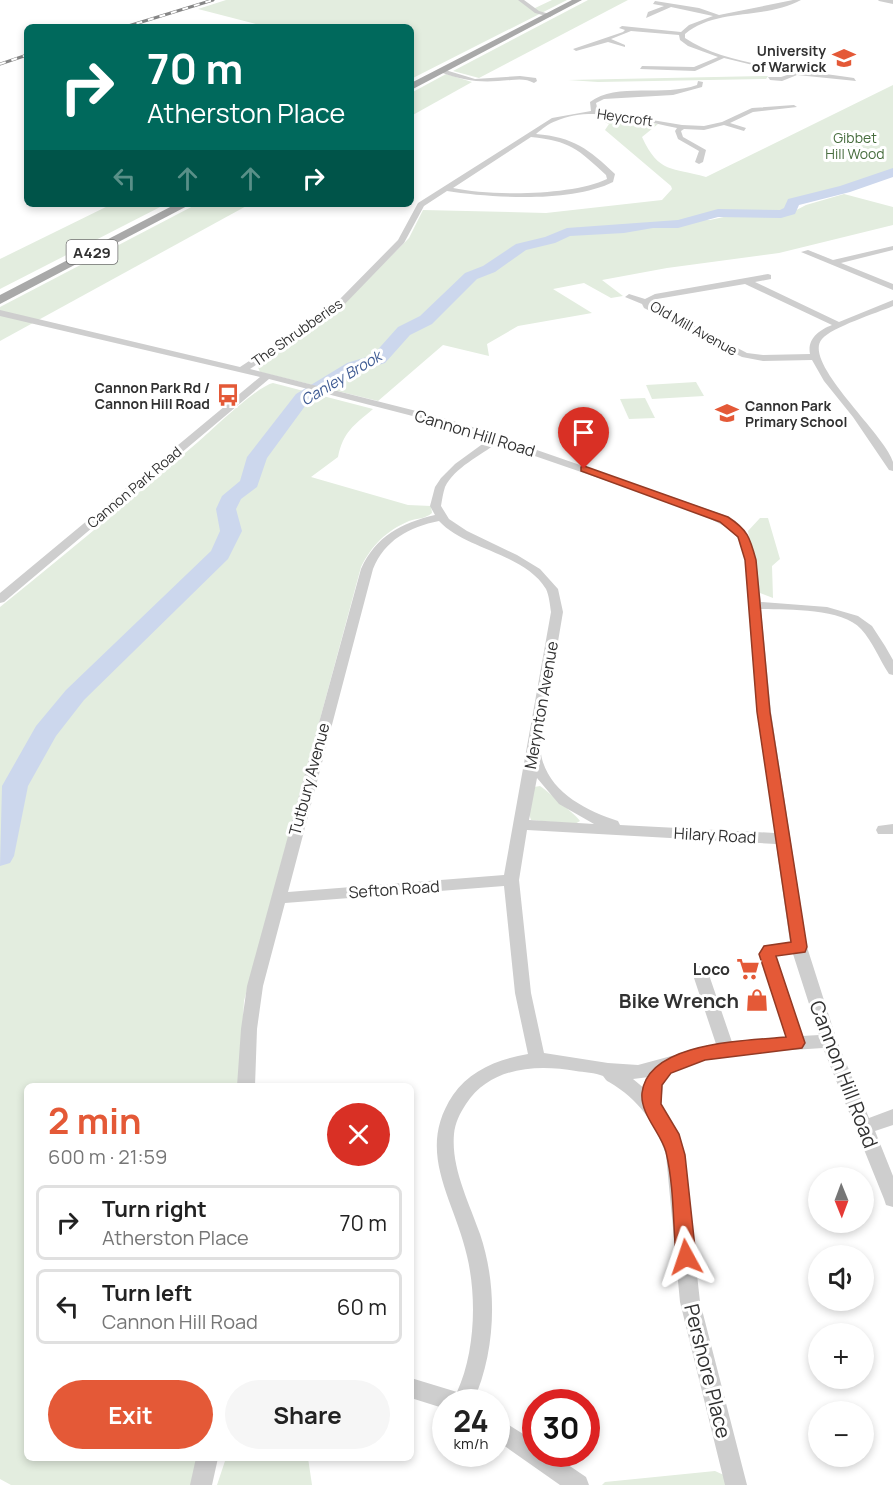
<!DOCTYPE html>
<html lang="en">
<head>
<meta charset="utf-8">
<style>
  :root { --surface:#fff; --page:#f6f6f6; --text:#222; --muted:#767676; --line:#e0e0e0; --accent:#e45937 }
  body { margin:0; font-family:Manrope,sans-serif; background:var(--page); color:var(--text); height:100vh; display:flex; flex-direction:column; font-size:22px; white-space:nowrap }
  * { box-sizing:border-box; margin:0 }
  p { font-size:20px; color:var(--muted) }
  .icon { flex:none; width:33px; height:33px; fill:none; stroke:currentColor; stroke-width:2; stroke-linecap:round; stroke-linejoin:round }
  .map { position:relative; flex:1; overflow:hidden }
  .drawer { position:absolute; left:24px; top:1083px; width:390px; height:378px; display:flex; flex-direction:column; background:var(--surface); border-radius:9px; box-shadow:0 3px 9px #0003 }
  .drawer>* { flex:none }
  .guide { position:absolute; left:24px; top:24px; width:390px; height:183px; border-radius:9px; box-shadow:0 3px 9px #0003; background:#00695c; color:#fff; overflow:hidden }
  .needle { width:39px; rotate:179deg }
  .tools { position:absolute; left:808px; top:1167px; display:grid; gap:12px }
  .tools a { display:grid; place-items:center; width:66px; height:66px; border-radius:50%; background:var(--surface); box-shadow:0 3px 9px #0003; font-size:30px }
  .speed { position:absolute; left:432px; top:1389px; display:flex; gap:12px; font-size:30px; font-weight:700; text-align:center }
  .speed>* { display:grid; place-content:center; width:78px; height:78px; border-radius:50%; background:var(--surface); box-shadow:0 3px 9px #0003; line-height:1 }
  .speed small { font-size:15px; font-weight:400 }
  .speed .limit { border:9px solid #d22; background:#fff; color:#111 }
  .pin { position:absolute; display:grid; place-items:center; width:51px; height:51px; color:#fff; margin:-62px -26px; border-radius:50% 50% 50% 0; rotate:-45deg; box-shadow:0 0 6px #0007 }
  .pin .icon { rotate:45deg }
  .me { position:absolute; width:66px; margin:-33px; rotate:355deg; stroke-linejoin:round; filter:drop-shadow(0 0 4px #0008) }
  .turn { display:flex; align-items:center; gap:21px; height:126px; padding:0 24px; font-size:27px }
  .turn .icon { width:78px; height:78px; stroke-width:2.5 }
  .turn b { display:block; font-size:42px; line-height:51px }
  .lanes { display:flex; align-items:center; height:57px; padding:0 24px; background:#0003; justify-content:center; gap:30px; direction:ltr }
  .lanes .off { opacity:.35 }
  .round { display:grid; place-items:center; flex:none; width:63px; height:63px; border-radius:32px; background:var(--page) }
  .overview { display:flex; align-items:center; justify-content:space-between; height:102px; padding:0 24px }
  h1 { font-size:36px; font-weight:700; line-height:45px; color:var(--accent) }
  .button { display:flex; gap:12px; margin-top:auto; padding:12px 24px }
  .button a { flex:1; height:69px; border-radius:36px; background:var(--accent); color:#fff; font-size:24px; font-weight:700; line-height:69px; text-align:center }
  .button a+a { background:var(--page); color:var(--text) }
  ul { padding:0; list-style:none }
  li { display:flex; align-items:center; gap:18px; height:75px; margin:0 12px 9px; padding:0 12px; border:3px solid var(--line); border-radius:9px }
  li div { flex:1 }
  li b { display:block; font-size:22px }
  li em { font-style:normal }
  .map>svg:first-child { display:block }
  .green { fill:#e3eddf }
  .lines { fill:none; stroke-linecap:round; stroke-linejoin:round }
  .river { fill:#ccd7ed; fill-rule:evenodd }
  .minor { fill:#cecece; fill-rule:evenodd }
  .tertiary { fill:#cecece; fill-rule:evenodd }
  .primary { fill:#a9a9a9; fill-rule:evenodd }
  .rail-casing { stroke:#868686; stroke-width:3 }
  .rail { stroke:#fff; stroke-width:2; stroke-dasharray:6; stroke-linecap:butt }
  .route { fill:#e45937; stroke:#943a24; stroke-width:1.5 }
  .labels { text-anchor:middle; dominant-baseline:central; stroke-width:6; stroke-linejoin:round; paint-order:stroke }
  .far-poi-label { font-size:14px; font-weight:bold; fill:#313131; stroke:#fff; text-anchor:end }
  .far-street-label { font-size:14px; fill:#313131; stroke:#fff }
  .far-park-label { font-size:14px; fill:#476d3e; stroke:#fff }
  .shield { fill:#fff; stroke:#6f6f6f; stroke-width:1.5 }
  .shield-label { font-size:15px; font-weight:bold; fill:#313131 }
  .far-water-label { font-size:15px; font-style:italic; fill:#3f5b93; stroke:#fff }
  .street-label { font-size:16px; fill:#313131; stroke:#fff }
  .poi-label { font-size:16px; font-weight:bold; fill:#313131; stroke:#fff; text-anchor:end }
  .near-poi-label { font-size:20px; font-weight:bold; fill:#313131; stroke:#fff; text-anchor:end }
  .near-street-label { font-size:20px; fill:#313131; stroke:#fff }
</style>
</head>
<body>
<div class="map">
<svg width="893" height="1485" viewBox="0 0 893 1485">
  <rect width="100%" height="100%" fill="#fff"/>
  <!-- green -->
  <g class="green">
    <polygon points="226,0 521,0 533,9 552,0 567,0 411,79 411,27 268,27 198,9"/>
    <polygon points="588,0 628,0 479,78 453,71"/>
    <polygon points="446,74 472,82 411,116 411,93"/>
    <polygon points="768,76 766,79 598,82 568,80"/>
    <path d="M893 85V171L841 189 789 201 787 210 779 214 717 213 691 219 710 220 733 215 785 216 806 205 844 194 893 207V225L779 253 667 268 602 280 623 296 611 298 584 283 553 289 592 313 518 326 487 344 489 356 443 345 378 401 260 372 257 365 342 306 409 238 423 210 546 213 662 200 672 189 671 186 605 130 609 124 597 119 615 116 658 124 642 137C659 174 672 167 706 177Z"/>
    <polygon points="112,204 166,204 0,289 0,259"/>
    <polygon points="197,204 250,204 0,341 0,307"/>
    <polygon points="696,382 704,396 652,399 646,385"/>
    <path d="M273 383 373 409C354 425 343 432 338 457L311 477 408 505 431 506 432 513C425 519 418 518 409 521 386 531 372 545 361 567L244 1001 239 1086H27V1458H198L192 1485H11L0 1479V607C67 553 133 498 198 442 213 429 256 387 273 383Z"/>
    <polygon points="645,398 655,418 629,419 620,399"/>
    <polygon points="760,518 768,518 780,559 772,566 773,598 760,593 748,531"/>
    <path d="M540 786C544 788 579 818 580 821L575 824 531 820 529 814 534 787Z"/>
    <polygon points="226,1458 308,1458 312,1485 217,1485"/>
    <polygon points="715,1471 726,1476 728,1485 602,1485 605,1482"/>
  </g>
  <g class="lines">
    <!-- river -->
    <polygon class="river" points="893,168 893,177 850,192 799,205 795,214 781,218 718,217 678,228 653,228 624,233 570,236 555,243 526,250 495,272 477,279 432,324 410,335 385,363 359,371 308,402 267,458 257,487 241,499 236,509 242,531 228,559 84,700 56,736 28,786 14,856 10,863 0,866 2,786 36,726 66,690 211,551 220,531 216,509 222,496 240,481 247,457 296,394 347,363 373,355 398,327 420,316 465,273 483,266 516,244 545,237 567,228 678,220 718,209 780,210 784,208 788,199 840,186"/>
    <!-- minor -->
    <g class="minor">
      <polygon points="518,0 524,0 539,11 553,15 550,17 535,13"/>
      <path d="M793 0H801C765 20 717 7 685 34V38C728 67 803 70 854 78L856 81 797 75 782 81 770 80 768 77H781L790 74 724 58 695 71 640 69 642 66 694 67 718 57 688 46 680 40 679 35 631 31 611 39 625 45V47L608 42 576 51 573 49 623 32 625 30 619 28 622 26 681 32 689 25 713 16 671 7 646 18 648 12 664 6 653 4 655 1 699 8 719 15Z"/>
      <path d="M442 69 475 79 520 76 536 78 537 81 534 83C528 79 519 79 511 80 482 83 468 82 440 72Z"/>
      <path d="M698 81 703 82 702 87 673 95 604 99 596 103 598 111 682 125 704 126 722 122 752 108 794 105 797 107 753 112 730 123 746 128 744 131 724 125 704 130 684 129 681 131 683 137 706 150 703 162 699 164 695 162 699 151 678 139 675 131 677 128C640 121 593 105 556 121 549 123 542 129 536 134 573 137 589 149 615 174L613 182C571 203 492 198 447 191L424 206 404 243 341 308 250 369 440 417 501 436 502 438 724 515C758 534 757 567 761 602L827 607 858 616 872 626 885 646 893 660V675L889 674C879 659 873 642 861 629 842 608 788 610 761 609L771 712 807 947 837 1041 869 1118 893 1109V1125L875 1131 893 1176V1207L886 1205 884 1199 823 1048C772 1052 721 1052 672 1070L663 1085 661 1106 674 1129 684 1155 700 1302 747 1485H725L680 1302 666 1155C656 1123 638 1099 609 1082 606 1081 605 1078 603 1076 596 1073 583 1072 576 1071 536 1064 490 1067 466 1104 460 1113 455 1123 454 1134 451 1168 469 1202 480 1234 498 1287 496 1351 473 1402H446V1409L411 1398V1378L457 1392C475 1353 477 1298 467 1256 454 1198 415 1152 453 1095 470 1070 499 1059 528 1054L515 993 504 886 285 903 263 986 257 1029 255 1086H237L241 1029 247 986 361 569C376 536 401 523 435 515L430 506 435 487 441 478 455 464 488 440 432 421 269 379 4 602 0 603V593L260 377 0 316V310L240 367 335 304 398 240 418 203 552 118 591 111 590 102C616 82 665 97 697 85ZM531 137C570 141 578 149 606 175L607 179C572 196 491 196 453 188ZM497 443 697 512 730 529 739 540 745 560 757 712 775 833 620 825 618 821C587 811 551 793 542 759 540 752 541 743 542 736L563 612 558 589 540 569 517 555 467 531 449 519 441 506C442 500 443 493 445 487 454 468 481 455 497 443ZM439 521C466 550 524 553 546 589 549 595 550 605 551 612L504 875 288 892 373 569C385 540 409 527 439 521ZM537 778 559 804 594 824 529 820ZM527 830 776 844 790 942 764 946 759 954 786 1037 732 1042 708 972 706 968 700 966 694 968 692 972 716 1044 638 1065 608 1063 544 1053 531 993 519 880ZM793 954 819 1035 802 1036 775 955ZM649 1077 645 1089 633 1079Z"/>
      <polygon points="893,246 893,250 841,263 893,284 893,290 801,252 808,250 833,260"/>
      <path d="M768 274 771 275V279L755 282 839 322 893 300V306C877 313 832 327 822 339 801 362 887 436 893 462 893 465 893 468 893 471L889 470 853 417 824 381 812 360 763 361 742 357 644 308 642 304 625 297 629 294 645 299 655 294ZM745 284 832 325C819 330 807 339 810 354L763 355 747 353 651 303 657 299Z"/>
      <polygon points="893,824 893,834 878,834 876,830 878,826"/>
      <polygon points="496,1417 536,1442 536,1454 552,1454 586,1477 589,1485 560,1485 496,1440"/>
      <polygon points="196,1458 218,1458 212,1485 190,1485"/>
    </g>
    <!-- tertiary -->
    <polygon class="tertiary" points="878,0 893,0 893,4 879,1"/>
    <!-- primary -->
    <g class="primary">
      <polygon points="572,0 582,0 411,90 411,83"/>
      <polygon points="176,204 191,204 0,304 0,295"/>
    </g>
    <!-- rail casing -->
    <g class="rail-casing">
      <g id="rail">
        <polyline points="125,27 213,0"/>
        <polyline points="0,64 27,55"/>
      </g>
    </g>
    <!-- rail -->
    <use href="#rail" class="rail"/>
  </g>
  <!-- route -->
  <path class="route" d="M584 466 728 517C748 530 750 538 756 560L770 712 807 947 805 952 776 956 805 1043 802 1048 705 1060 671 1073 662 1085 661 1104 679 1134 685 1155 696 1257 693 1264 686 1267 679 1264 676 1257C673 1223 674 1186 666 1152 661 1133 640 1114 642 1093 648 1041 747 1041 786 1037L759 954 764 946 791 942 757 712 745 560 738 537 720 522 581 471V467Z"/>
  <!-- icons -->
  <defs>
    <g id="university-bare" transform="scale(1.8)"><path d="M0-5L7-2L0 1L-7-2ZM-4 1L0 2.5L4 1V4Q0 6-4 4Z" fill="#e45937" stroke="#fff" stroke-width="2.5" paint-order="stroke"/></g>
    <g id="bus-bare" transform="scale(1.8)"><path d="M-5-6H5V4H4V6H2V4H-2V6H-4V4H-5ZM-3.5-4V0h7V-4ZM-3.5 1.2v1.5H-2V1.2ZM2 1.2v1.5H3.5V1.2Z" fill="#e45937" stroke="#fff" stroke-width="2.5" paint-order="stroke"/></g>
    <g id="school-bare" transform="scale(1.8)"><path d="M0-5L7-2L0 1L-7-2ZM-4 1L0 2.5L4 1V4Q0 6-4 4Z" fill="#e45937" stroke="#fff" stroke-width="2.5" paint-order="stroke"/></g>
    <g id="supermarket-bare" transform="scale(1.8)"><path d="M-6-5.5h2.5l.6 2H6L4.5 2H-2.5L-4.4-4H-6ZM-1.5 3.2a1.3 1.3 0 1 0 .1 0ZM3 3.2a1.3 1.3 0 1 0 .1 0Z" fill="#e45937" stroke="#fff" stroke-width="2.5" paint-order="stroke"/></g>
    <g id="shop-bare" transform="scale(1.8)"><path d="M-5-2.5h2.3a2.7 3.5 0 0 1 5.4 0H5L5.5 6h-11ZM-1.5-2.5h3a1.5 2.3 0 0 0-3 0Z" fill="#e45937" stroke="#fff" stroke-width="2.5" paint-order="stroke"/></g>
  </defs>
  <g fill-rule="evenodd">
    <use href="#university-bare" x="844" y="58"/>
    <use href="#bus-bare" x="228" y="395"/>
    <use href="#school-bare" x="727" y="413"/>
    <use href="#supermarket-bare" x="748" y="969"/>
    <use href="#shop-bare" x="757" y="1000"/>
  </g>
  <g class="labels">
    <!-- far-poi labels -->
    <g class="far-poi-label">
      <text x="826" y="50">University<tspan x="826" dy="16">of Warwick</tspan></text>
      <text x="210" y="387">Cannon Park Rd /<tspan x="210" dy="16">Cannon Hill Road</tspan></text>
      <text x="745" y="405" text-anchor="start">Cannon Park<tspan x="745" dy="16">Primary School</tspan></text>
    </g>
    <!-- far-street labels -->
    <g class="far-street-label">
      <text transform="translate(625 117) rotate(8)">Heycroft</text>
      <text transform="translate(694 328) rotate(29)">Old Mill Avenue</text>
      <text transform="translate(297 332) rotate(-35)">The Shrubberies</text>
      <text transform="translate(134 487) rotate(-40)">Cannon Park Road</text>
    </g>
    <!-- far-park labels -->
    <g class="far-park-label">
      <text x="855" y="137">Gibbet<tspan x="855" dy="16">Hill Wood</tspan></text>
    </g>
    <!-- shield labels -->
    <rect class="shield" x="66.5" y="240" width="51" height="24" rx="4.5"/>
    <g class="shield-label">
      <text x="92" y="252">A429</text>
    </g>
    <!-- far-water labels -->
    <g class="far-water-label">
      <text transform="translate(341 378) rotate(-31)">Canley Brook</text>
    </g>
    <!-- street labels -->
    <g class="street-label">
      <text transform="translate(475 433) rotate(17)">Cannon Hill Road</text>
      <text transform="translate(541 705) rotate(-80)">Merynton Avenue</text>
      <text transform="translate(309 779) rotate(-75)">Tutbury Avenue</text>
      <text transform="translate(715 835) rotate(3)">Hilary Road</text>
      <text transform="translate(394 889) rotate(-4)">Sefton Road</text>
    </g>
    <!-- poi labels -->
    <g class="poi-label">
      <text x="730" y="969">Loco</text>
    </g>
    <!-- near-poi labels -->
    <g class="near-poi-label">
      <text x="739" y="1000">Bike Wrench</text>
    </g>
    <!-- near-street labels -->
    <g class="near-street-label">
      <text transform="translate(844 1074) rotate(69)">Cannon Hill Road</text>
      <text transform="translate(708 1371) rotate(76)">Pershore Place</text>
    </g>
  </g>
</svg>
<div class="tools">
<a><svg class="needle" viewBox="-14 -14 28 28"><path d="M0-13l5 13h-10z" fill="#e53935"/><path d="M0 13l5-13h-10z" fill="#767676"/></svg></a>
<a><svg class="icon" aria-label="sound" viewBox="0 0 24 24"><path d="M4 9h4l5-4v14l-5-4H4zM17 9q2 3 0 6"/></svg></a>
<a>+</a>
<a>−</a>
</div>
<div class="speed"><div>24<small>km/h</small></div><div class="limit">30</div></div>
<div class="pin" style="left:584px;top:469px;background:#d93025"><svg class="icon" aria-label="arrive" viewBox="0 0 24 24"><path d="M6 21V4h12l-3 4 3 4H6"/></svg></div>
<svg class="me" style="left:686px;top:1257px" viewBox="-20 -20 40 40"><path d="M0-17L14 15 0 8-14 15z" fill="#e45937" stroke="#fff" stroke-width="4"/></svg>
<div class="guide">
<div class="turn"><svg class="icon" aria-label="right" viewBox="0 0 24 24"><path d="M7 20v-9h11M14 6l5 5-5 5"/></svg><div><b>70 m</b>Atherston Place</div></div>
<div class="lanes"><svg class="icon off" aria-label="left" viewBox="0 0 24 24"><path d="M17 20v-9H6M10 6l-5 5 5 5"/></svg><svg class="icon off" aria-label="ahead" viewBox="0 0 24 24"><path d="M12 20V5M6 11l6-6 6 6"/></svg><svg class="icon off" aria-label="ahead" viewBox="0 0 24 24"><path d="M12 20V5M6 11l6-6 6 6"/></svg><svg class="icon" aria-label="right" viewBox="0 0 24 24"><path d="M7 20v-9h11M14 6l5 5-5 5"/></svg></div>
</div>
<section class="drawer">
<div class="overview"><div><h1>2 min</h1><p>600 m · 21:59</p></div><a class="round" style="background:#d93025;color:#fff"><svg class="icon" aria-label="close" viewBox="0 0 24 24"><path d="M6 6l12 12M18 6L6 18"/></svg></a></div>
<ul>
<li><svg class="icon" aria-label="right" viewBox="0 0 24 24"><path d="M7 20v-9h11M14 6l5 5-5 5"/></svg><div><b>Turn right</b><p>Atherston Place</p></div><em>70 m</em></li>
<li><svg class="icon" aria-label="left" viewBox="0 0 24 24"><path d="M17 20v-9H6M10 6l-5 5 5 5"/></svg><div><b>Turn left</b><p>Cannon Hill Road</p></div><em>60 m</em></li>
</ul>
<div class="button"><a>Exit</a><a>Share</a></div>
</section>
</div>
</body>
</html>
